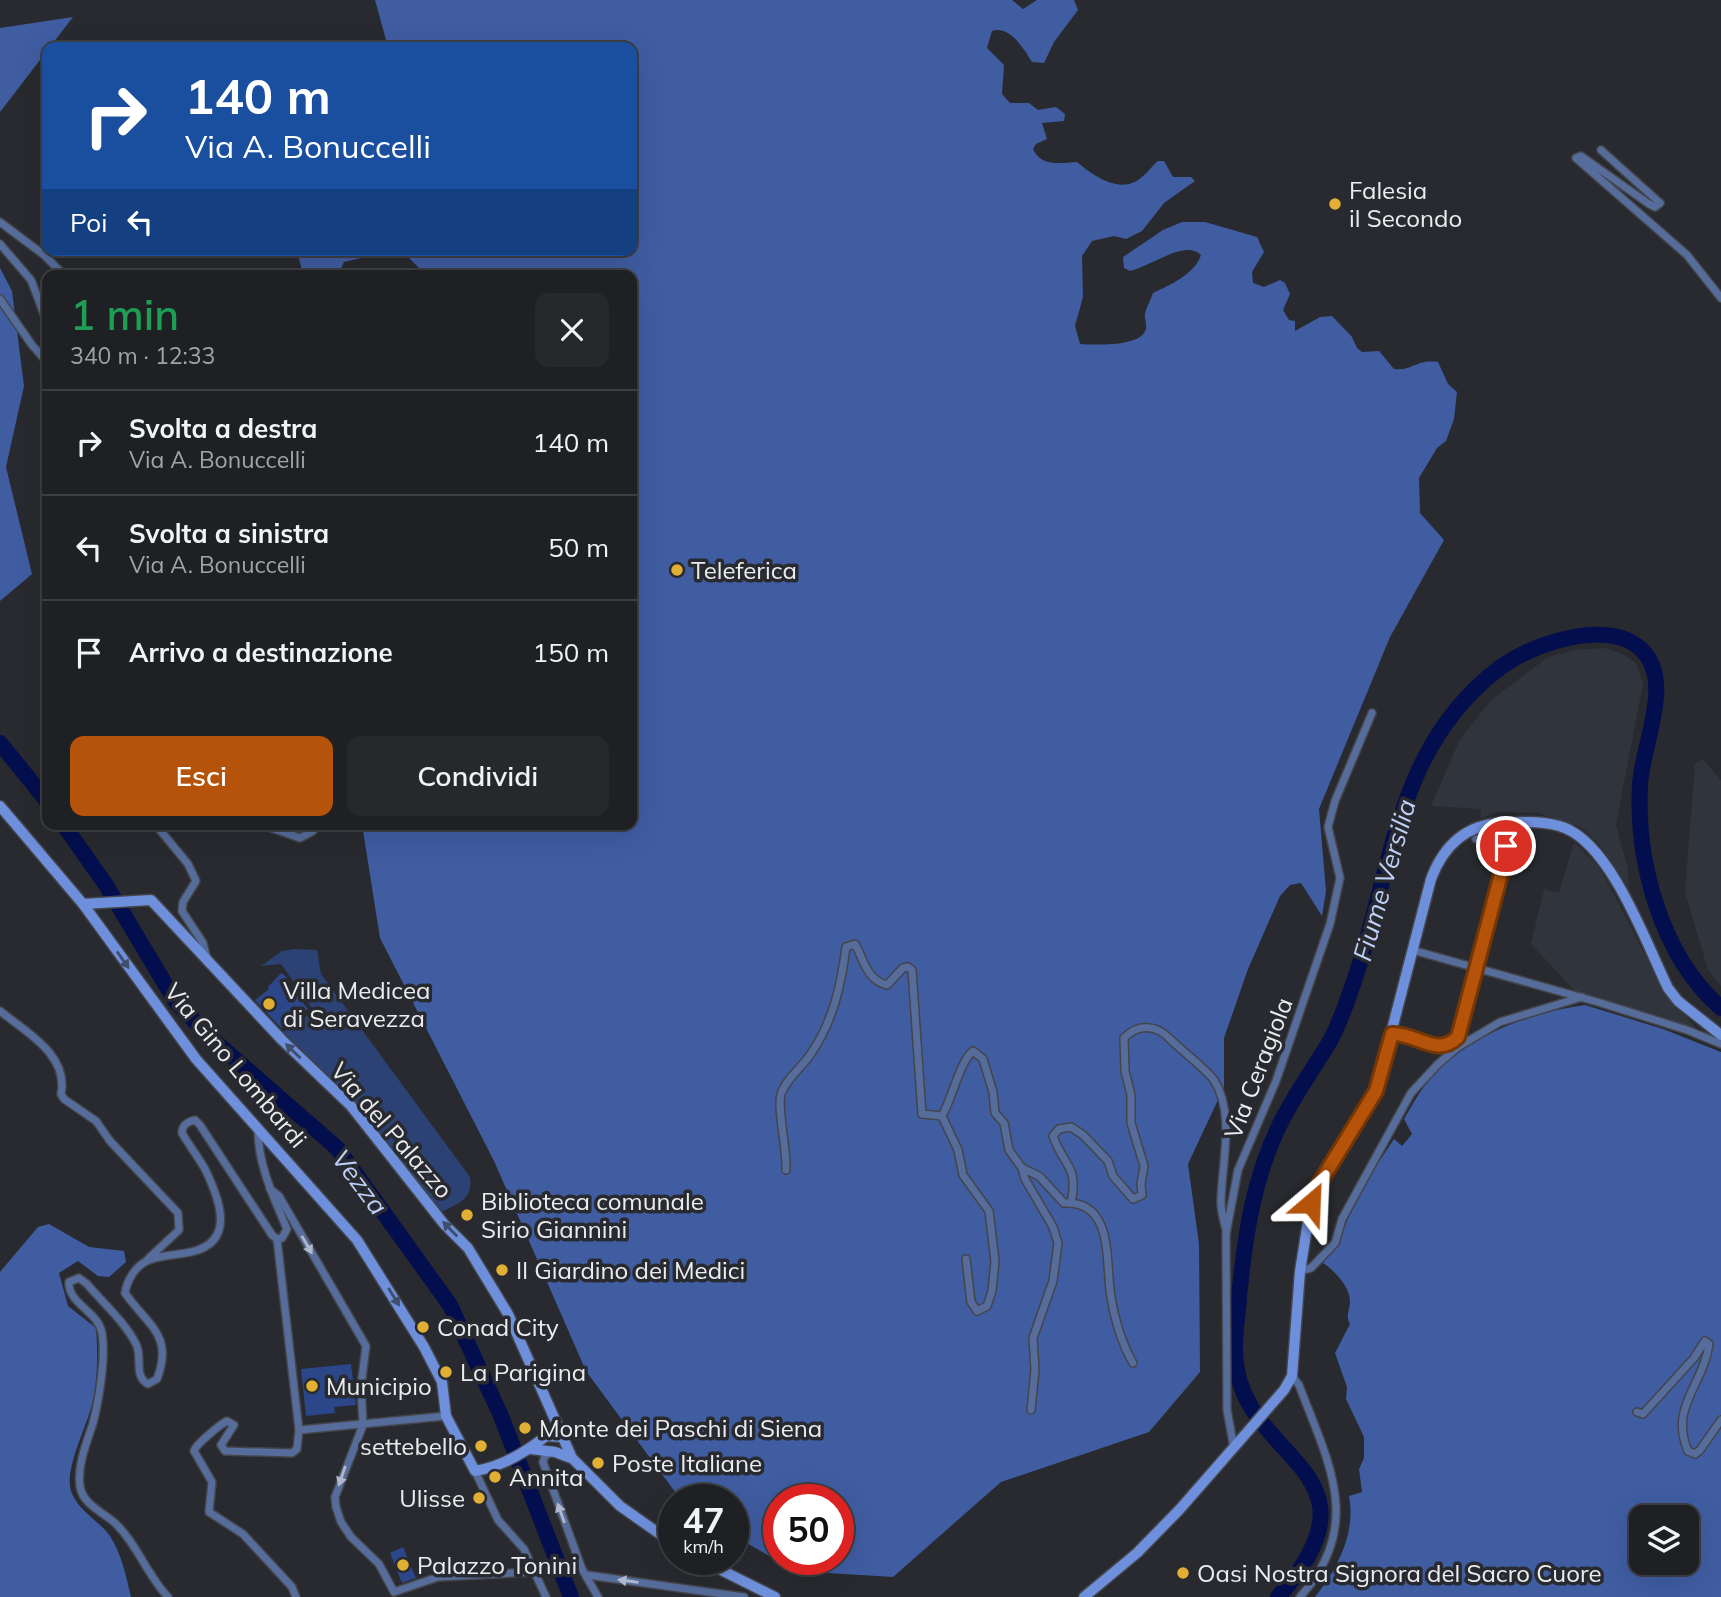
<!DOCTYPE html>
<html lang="it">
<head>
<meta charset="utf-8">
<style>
  :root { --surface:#1e2023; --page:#26282b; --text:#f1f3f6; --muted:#a1a3a6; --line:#3c3e41; --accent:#b45309 }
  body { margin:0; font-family:Mulish,sans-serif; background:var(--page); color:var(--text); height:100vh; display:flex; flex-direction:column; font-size:26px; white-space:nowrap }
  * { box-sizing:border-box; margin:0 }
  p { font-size:23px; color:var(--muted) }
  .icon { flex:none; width:38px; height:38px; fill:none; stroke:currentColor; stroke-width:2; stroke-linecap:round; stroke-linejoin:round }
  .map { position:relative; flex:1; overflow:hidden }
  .panel { position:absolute; left:42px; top:270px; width:595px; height:560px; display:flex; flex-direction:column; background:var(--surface); border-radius:14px; box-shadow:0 7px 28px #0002,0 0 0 2px var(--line) }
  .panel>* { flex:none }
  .top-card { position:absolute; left:42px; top:42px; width:595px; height:214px; border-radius:14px; box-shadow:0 7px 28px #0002,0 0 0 2px var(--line); background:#1a4fa0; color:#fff; overflow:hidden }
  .tools { position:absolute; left:1629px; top:1505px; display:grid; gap:14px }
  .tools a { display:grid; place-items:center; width:70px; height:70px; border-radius:14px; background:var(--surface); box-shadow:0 7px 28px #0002,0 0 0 2px var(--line); font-size:35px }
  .speed { position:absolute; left:658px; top:1484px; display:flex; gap:14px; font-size:35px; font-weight:700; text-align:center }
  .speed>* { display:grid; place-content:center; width:91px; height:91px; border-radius:50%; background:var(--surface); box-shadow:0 7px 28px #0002,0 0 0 2px var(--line); line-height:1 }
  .speed small { font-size:18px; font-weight:400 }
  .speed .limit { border:10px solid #d22; background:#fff; color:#111 }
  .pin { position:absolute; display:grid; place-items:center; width:60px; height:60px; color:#fff; margin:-30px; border:4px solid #fff; border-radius:50%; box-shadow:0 2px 7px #0007 }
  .me { position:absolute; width:77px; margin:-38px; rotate:26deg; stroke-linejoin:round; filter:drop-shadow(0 0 5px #0008) }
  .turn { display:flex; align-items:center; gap:24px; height:147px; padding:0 28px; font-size:32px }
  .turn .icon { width:91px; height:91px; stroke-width:2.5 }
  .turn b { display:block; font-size:49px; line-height:60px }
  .then { display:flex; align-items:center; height:66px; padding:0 28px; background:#0003; gap:14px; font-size:26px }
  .round { display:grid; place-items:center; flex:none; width:74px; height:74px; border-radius:14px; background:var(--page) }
  .head { display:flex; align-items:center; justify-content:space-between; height:119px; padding:0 28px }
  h1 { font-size:42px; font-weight:600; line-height:52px; color:#1e9e55 }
  .cta { display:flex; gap:14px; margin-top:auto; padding:14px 28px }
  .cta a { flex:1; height:80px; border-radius:14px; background:var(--accent); color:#fff; font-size:28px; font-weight:600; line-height:80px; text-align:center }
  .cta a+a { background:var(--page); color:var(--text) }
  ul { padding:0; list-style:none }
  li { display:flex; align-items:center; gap:21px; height:105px; padding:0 28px; border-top:2px solid var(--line) }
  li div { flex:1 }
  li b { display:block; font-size:26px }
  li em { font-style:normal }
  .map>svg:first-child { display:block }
  .built { fill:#2f343d }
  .green { fill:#2c4174 }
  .forest { fill:#405da2; fill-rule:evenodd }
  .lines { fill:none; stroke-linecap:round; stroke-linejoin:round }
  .river { stroke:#030e4e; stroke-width:16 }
  .building { fill:#2b4689 }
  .minor-casing { stroke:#43454a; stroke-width:10 }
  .secondary-casing { stroke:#43454a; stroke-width:13 }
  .minor { stroke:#566c9b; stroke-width:7 }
  .secondary { stroke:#6e8fdb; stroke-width:10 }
  .oneway { fill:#404d6b }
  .oneway2 { fill:#afb9cd }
  .route-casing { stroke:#753606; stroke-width:18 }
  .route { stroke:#b45309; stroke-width:12 }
  .poi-dot { fill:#e1af34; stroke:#282a2f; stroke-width:2.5 }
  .labels { text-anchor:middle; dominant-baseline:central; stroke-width:7; stroke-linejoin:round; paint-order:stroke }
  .poi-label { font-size:24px; fill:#ebecef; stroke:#282a2f; text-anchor:start }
  .street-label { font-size:24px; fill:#ebecef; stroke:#282a2f }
  .water-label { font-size:26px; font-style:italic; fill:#bfd1f8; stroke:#282a2f }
</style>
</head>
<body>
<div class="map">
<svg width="1721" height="1597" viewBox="0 0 1721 1597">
  <rect width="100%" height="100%" fill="#282a2f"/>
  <!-- built -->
  <g class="built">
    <polygon points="1605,648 1623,654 1636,663 1643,683 1616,825 1628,869 1629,888 1599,844 1581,827 1538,813 1498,812 1480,818 1481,809 1431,806 1459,741 1491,700 1548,657 1575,650"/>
    <polygon points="1703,759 1721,781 1721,986 1708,970 1685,892 1695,764"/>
    <polygon points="1574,842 1600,868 1665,993 1697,1029 1575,991 1531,944 1544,889 1559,893"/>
  </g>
  <!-- green -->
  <path class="green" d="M295 949 317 950 321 974 470 1177C473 1198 461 1202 444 1211L439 1210 352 1101 283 1032 314 1011 281 964 261 966 282 951Z"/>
  <!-- forest -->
  <g class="forest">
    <path d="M375 0H1012L1023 9 1037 0H1074L1078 10 1054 42 1044 63 1032 62C1024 49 1010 25 992 31L987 48 1004 65 1002 94 1010 103H1029L1038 110 1056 107 1065 114 1064 121 1042 123 1047 139 1036 144 1033 149C1041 167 1060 163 1077 162 1090 173 1113 190 1132 183 1142 180 1151 167 1158 161H1164L1173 177H1191L1195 181 1164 203 1142 231 1126 239 1114 236 1092 241 1082 256 1083 297 1075 326 1080 344C1094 345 1142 347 1146 329 1147 324 1144 318 1145 313 1147 306 1151 299 1153 293 1170 285 1195 274 1201 255 1186 239 1149 267 1130 271L1124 268 1123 257 1163 230 1182 222H1205L1257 237 1264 252 1252 272 1253 283 1264 287 1280 280 1285 283 1290 294 1283 310 1289 320 1295 321V331L1320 317 1332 316 1352 337 1357 348 1362 352 1379 351 1394 369C1414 371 1415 359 1438 362L1448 384 1457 392 1454 419 1446 441 1437 448 1419 478 1420 513 1444 540 1390 637 1319 809 1326 891 1322 916 1301 883 1290 885 1280 896 1248 969 1224 1038V1087L1188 1164 1199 1244 1200 1372 1149 1432 1001 1482 893 1577 795 1571 733 1535V1500H681L586 1371 494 1161 380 938 362 824H632V275H426L401 250H632V47H388ZM779 1500H838V1559H779Z"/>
    <polygon points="73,17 0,112 0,28"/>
    <polygon points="297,250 378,250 370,256 344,262 338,275 303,275"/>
    <polygon points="0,268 12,291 24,386 6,467 32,574 0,601"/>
    <path d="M1585 1005 1663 1029 1721 1052V1597H1315C1338 1568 1356 1533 1349 1496L1362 1492 1359 1469 1364 1458V1437L1346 1399 1347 1387 1335 1353 1350 1324C1345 1315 1350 1310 1350 1301 1350 1287 1334 1270 1323 1263L1339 1240 1359 1192 1394 1139 1402 1146 1412 1134 1404 1119C1413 1104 1422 1087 1434 1074 1471 1035 1532 1012 1585 1005ZM1642 1517H1687V1563H1642Z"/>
    <path d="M49 1224 89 1247 124 1251 126 1262 109 1277 98 1276 78 1261 59 1273 68 1306 96 1328C98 1353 98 1384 91 1408 85 1429 67 1466 70 1486 73 1508 99 1520 110 1536 122 1555 126 1576 131 1597H0V1272L38 1227Z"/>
  </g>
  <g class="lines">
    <!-- river -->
    <g class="river">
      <polyline points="0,743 47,801"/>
      <polyline points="63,824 106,885 176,1002 211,1038 337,1148 450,1305 501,1416 571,1597"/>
      <path d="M1278 1597C1394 1466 1237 1463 1235 1352 1234 1334 1238 1315 1239 1297 1245 1236 1253 1178 1281 1122 1295 1094 1314 1068 1330 1041 1339 1025 1345 1007 1351 990 1393 874 1393 747 1501 667 1532 644 1607 618 1641 649 1675 681 1642 744 1640 785 1636 862 1661 956 1721 1008"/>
    </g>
  </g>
  <!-- building -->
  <g class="building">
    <polygon points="281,973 287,977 284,979 308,1009 281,1028 255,1000 269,989 268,987"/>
    <polygon points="351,1364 356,1405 334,1407 335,1413 306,1416 301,1369"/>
    <polygon points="403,1547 416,1578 402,1583 390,1553"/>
  </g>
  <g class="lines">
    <!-- minor casing -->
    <g class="minor-casing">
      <g id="minor">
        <polyline points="1601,150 1660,203"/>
        <polyline points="1660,203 1655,207 1649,204 1581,156 1576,158 1687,255 1721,298"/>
        <polyline points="0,222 44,255 64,275"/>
        <polyline points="0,244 31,280 47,322"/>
        <polyline points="0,299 32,345 47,362"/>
        <polyline points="155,824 188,864 196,881 183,902 182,911 203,943 207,959"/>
        <polyline points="260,824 300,838 313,831 308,824"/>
        <polyline points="1412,950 1601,1003 1687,1030 1721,1044"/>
        <path d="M0 1011C26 1032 69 1055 61 1094L64 1099 96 1121 110 1141 178 1213 179 1230 148 1259"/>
        <path d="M1392 1034C1417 1033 1437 1058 1458 1037L1506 855V846L1476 839"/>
        <path d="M942 1116C952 1099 960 1061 973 1051L983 1059 993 1092 995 1113 1004 1123 1009 1150 1022 1168 1039 1176 1064 1203C1115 1200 1105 1264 1111 1297 1115 1321 1121 1342 1133 1363"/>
        <polyline points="942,1116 958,1150 963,1175 989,1211 995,1261 992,1291 987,1306 977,1311 971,1302 966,1259"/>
        <polyline points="1022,1168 1025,1179 1053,1227 1058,1243 1053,1281 1033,1338 1035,1370 1031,1410"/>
        <path d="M786 1170C787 1148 777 1110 781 1094 786 1079 802 1067 810 1055 833 1022 841 986 846 947L855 944C865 962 866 979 887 985L903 968 908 967 912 970 922 1114 942 1116"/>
        <polyline points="270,1189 279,1196 366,1346 361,1386 363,1425 335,1497 336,1507 341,1522 351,1537 379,1564 394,1592 438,1577 532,1572"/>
        <path d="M1071 1203C1079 1166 1064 1167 1053 1136L1059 1129 1071 1127 1083 1135 1108 1161 1113 1176 1133 1199 1142 1195 1141 1184 1144 1166 1131 1123V1095L1125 1071 1124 1038C1138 1024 1156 1024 1170 1039 1181 1050 1206 1069 1214 1080 1236 1115 1221 1165 1221 1203 1221 1212 1224 1221 1226 1230"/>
        <path d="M277 1239 299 1430 297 1449 292 1453 225 1451 221 1445 234 1425 227 1421C221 1424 196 1444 194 1451L212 1482 209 1512 243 1534 292 1587 296 1597"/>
        <polyline points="1300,1271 1311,1268 1335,1243 1342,1219 1411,1093 1438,1064 1458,1047 1500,1022 1582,997"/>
        <path d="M1292 1376 1299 1385C1328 1462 1365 1525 1300 1597"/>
        <path d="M1637 1412 1643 1414 1694 1358 1705 1341 1709 1344C1704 1384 1669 1407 1688 1451L1695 1454 1700 1450 1721 1420"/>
        <polyline points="299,1430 446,1416"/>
        <polyline points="1234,1448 1227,1410 1226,1234 1238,1170 1276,1081 1330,924 1340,878 1328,827 1335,801 1372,713"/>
        <polyline points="551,1452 545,1456 543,1462 582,1569 598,1597"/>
        <polyline points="475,1471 498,1520 524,1549 546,1597"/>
        <polyline points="587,1575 744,1597"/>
        <path d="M168 1597C147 1575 137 1544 115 1523 103 1512 82 1504 80 1486 77 1465 87 1442 93 1423 99 1400 106 1357 102 1333 98 1311 68 1304 69 1282L79 1278 87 1284C103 1303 125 1322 136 1344 143 1358 133 1376 148 1384L157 1379C174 1335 148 1326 125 1293 127 1280 136 1265 149 1260 162 1255 178 1255 191 1252 236 1242 220 1200 205 1169 198 1157 189 1145 182 1133 182 1125 187 1122 195 1120L200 1125 272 1235 277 1239 282 1238 287 1229C274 1198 258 1165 258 1130"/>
      </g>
    </g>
    <!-- secondary casing -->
    <g class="secondary-casing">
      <g id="secondary">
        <path d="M0 806 83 904 196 1059 357 1240 424 1347 442 1382 446 1416 475 1471C501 1467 526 1452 546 1436L561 1437"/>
        <polyline points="83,904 151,900 282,1040 351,1106 444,1224 468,1248 508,1314 572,1458 620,1506 674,1544"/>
        <polyline points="531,1449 555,1452 571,1458"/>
        <polyline points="699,1559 775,1597"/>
        <path d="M1084 1597 1137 1553 1180 1509 1284 1390 1292 1376 1300 1271 1311 1203 1319 1184 1376 1091 1431 879C1443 847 1464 825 1501 823 1521 822 1545 820 1565 828 1612 847 1646 943 1668 988L1678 1001 1721 1035"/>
      </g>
    </g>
    <!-- minor -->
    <use href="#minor" class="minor"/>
    <!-- secondary -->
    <use href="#secondary" class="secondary"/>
  </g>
  <!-- one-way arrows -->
  <defs><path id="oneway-solid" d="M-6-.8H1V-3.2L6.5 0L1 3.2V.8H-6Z" transform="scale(1.75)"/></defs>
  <g class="oneway">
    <use href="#oneway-solid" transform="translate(123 960) rotate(55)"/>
    <use href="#oneway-solid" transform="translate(293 1051) rotate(-136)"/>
    <use href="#oneway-solid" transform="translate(450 1229) rotate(-134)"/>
    <use href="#oneway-solid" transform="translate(394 1297) rotate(58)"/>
  </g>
  <g class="oneway2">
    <use href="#oneway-solid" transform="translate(307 1245) rotate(60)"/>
    <use href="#oneway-solid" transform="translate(342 1476) rotate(109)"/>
    <use href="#oneway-solid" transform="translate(561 1513) rotate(-110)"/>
    <use href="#oneway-solid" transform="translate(628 1581) rotate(-172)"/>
  </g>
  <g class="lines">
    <!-- route casing -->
    <g class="route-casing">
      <path id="route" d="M1311 1203 1319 1184 1376 1091 1392 1034C1417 1033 1437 1058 1458 1037L1506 855V846"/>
    </g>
    <!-- route -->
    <use href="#route" class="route"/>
  </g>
  <!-- markers -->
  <g class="poi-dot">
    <circle cx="1335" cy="204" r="7"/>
    <circle cx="677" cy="570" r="7"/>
    <circle cx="269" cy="1004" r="7"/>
    <circle cx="467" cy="1215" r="7"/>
    <circle cx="502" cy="1270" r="7"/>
    <circle cx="423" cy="1327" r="7"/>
    <circle cx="446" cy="1372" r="7"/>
    <circle cx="312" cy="1386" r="7"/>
    <circle cx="525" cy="1428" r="7"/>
    <circle cx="481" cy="1446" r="7"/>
    <circle cx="598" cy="1463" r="7"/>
    <circle cx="495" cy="1477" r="7"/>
    <circle cx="479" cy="1498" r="7"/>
    <circle cx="403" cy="1565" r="7"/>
    <circle cx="1183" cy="1573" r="7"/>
  </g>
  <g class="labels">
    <!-- poi labels -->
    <g class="poi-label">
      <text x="1349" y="190">Falesia<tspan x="1349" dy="28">il Secondo</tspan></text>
      <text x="691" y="570">Teleferica</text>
      <text x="283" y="990">Villa Medicea<tspan x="283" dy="28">di Seravezza</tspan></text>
      <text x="481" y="1201">Biblioteca comunale<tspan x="481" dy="28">Sirio Giannini</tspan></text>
      <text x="516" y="1270">Il Giardino dei Medici</text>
      <text x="437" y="1327">Conad City</text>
      <text x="460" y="1372">La Parigina</text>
      <text x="326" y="1386">Municipio</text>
      <text x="539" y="1428">Monte dei Paschi di Siena</text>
      <text x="467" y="1446" text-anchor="end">settebello</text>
      <text x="612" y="1463">Poste Italiane</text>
      <text x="509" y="1477">Annita</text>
      <text x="465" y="1498" text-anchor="end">Ulisse</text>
      <text x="417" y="1565">Palazzo Tonini</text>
      <text x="1197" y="1573">Oasi Nostra Signora del Sacro Cuore</text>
    </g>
    <!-- street labels -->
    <g class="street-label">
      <text transform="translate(236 1065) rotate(50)">Via Gino Lombardi</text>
      <text transform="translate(1258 1068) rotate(-69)">Via Ceragiola</text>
      <text transform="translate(392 1130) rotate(49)">Via del Palazzo</text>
    </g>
    <!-- water labels -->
    <g class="water-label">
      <text transform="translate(1384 880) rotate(-74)">Fiume Versilia</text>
      <text transform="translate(360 1182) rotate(53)">Vezza</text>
    </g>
  </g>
</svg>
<div class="tools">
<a><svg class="icon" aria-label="layers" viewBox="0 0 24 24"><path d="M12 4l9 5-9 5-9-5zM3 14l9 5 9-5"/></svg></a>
</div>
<div class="speed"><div>47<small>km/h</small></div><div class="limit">50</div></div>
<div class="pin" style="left:1506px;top:846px;background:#d93025"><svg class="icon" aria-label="arrive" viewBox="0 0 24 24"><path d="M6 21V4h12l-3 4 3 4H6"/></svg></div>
<svg class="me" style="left:1311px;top:1203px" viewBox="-20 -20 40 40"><path d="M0-17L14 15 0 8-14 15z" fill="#b45309" stroke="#fff" stroke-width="4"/></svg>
<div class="top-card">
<div class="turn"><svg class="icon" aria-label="right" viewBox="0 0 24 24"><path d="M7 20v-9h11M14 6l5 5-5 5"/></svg><div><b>140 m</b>Via A. Bonuccelli</div></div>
<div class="then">Poi<svg class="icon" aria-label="left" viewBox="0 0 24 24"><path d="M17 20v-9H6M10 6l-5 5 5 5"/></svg></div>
</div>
<section class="panel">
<div class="head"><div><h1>1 min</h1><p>340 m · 12:33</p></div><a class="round"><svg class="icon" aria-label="close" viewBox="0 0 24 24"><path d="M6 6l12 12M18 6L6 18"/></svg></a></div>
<ul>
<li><svg class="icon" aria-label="right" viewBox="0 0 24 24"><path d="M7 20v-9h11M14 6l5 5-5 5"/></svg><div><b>Svolta a destra</b><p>Via A. Bonuccelli</p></div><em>140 m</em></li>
<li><svg class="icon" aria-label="left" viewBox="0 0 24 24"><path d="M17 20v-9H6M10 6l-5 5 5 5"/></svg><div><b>Svolta a sinistra</b><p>Via A. Bonuccelli</p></div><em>50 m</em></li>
<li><svg class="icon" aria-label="arrive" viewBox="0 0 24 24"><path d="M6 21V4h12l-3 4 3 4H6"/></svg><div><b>Arrivo a destinazione</b></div><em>150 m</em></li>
</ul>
<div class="cta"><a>Esci</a><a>Condividi</a></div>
</section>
</div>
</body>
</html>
